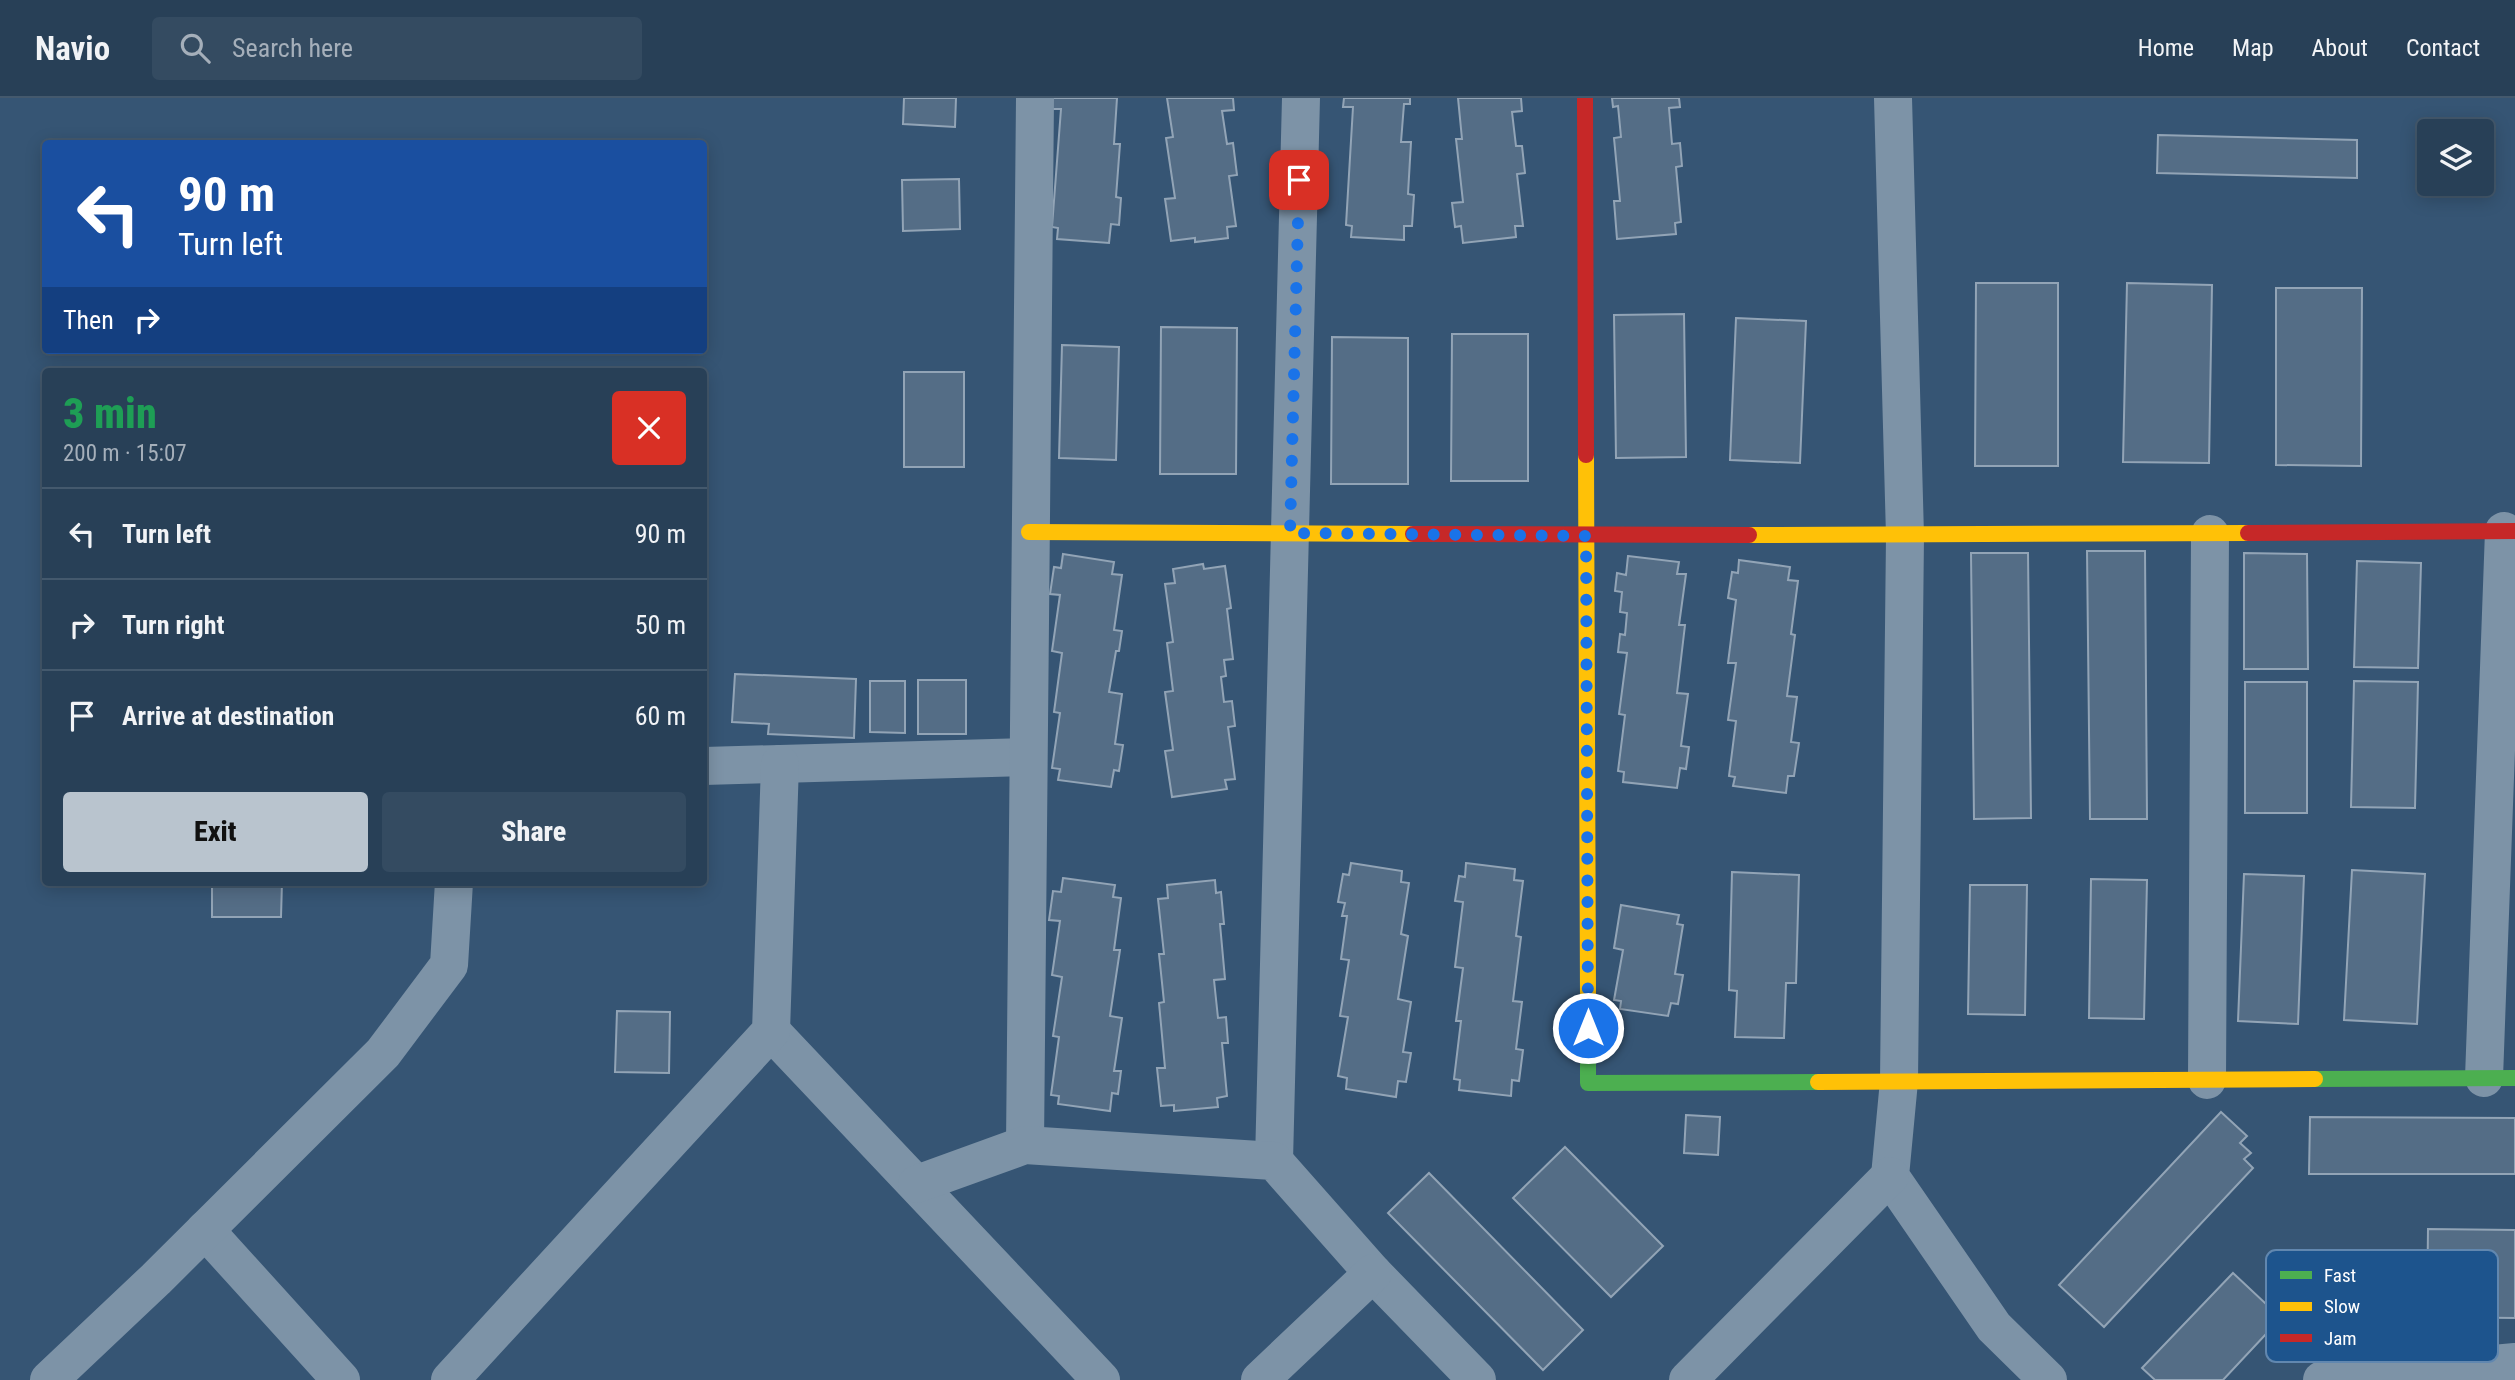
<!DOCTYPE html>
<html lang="en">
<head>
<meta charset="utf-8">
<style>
  :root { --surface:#284057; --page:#344b61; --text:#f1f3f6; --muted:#a5afba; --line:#44596d; --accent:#b9c4ce }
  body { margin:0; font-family:"Roboto Condensed",sans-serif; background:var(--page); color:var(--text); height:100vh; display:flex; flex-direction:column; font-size:26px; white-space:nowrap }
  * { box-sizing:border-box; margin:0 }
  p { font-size:23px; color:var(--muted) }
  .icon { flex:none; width:38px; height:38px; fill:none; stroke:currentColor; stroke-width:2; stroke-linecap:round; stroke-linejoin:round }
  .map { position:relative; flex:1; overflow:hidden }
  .drawer { position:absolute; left:42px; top:270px; width:665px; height:518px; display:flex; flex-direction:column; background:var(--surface); border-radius:7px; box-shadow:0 4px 18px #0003,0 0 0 2px var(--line) }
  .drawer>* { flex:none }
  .hud { position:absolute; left:42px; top:42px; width:665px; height:214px; border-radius:7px; box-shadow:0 4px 18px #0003,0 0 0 2px var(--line); background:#1a4fa0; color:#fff; overflow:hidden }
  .buttons { position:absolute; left:2417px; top:21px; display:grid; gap:14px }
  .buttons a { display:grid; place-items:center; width:77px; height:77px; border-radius:7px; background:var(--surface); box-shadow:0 4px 18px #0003,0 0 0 2px var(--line); font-size:35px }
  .pin { position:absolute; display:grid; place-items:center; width:60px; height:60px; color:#fff; margin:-30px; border-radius:14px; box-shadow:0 4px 10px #0006 }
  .me { position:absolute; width:77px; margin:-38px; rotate:0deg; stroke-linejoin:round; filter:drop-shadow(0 0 5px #0008) }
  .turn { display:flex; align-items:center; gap:24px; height:147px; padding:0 21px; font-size:32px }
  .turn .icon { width:91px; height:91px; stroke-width:2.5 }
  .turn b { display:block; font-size:49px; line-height:60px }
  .then { display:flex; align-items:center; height:66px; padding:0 21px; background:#0003; gap:14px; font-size:26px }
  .round { display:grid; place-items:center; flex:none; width:74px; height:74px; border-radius:7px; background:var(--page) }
  .head { display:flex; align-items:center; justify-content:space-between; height:119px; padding:0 21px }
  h1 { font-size:42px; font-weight:800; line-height:52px; color:#1e9e55 }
  .action { display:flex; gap:14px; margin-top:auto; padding:14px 21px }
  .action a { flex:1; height:80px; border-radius:7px; background:var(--accent); color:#111; font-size:28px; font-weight:800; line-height:80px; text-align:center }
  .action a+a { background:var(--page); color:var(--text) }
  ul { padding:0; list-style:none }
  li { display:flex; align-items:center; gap:21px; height:91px; padding:0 21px; border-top:2px solid var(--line) }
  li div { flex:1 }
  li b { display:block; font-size:26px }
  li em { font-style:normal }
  header { display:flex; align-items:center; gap:42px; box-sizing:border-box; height:98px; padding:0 35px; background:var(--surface); border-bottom:2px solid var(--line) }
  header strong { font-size:33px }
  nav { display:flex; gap:38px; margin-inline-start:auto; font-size:24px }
  .search { width:490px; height:63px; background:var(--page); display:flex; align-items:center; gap:18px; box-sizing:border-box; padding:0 24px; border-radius:7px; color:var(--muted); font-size:26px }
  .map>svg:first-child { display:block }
  .building { fill:#546d86; stroke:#92a4b6; stroke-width:2 }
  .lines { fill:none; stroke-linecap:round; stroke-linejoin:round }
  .street { stroke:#7d93a7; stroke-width:38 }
  .fast { stroke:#4caf50; stroke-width:16 }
  .slow { stroke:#ffc107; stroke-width:16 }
  .jam { stroke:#c62828; stroke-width:16 }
  .route { stroke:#1a73e8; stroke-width:12; stroke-dasharray:0 21.6 }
  .key { fill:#1d548d; stroke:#6187af; stroke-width:2 }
  .key-label { font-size:19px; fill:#fff }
</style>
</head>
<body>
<header>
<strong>Navio</strong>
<div class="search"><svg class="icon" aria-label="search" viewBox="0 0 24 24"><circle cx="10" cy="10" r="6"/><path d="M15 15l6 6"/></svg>Search here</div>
<nav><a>Home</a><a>Map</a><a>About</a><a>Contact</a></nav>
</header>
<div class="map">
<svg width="2515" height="1282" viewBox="0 0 2515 1282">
  <rect width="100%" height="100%" fill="#365574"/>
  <!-- building -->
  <g class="building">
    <polygon points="904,0 956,0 955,29 903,26"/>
    <polygon points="1052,0 1117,0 1114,46 1120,46 1116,99 1121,100 1119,127 1111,126 1109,145 1057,141 1058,130 1052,129 1061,11 1051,11"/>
    <polygon points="1167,0 1233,0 1234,12 1222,13 1227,46 1233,45 1237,77 1229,78 1236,128 1227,129 1228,140 1195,144 1195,140 1171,143 1165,101 1175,100 1166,40 1173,39"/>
    <polygon points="1344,0 1410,0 1410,6 1404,6 1401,44 1411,44 1408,96 1414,97 1412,128 1404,128 1404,142 1351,139 1352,128 1346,127 1353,9 1343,9"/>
    <polygon points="1458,0 1521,0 1522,13 1512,14 1516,48 1522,48 1525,75 1517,76 1523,128 1515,128 1516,139 1463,145 1461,128 1455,129 1452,105 1463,104 1456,41 1462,41"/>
    <polygon points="1612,0 1679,0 1680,9 1669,10 1672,46 1680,45 1682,68 1676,69 1681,124 1675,125 1676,136 1617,141 1614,103 1620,103 1614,40 1621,39 1618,8 1613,9"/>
    <polygon points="2158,37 2357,42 2357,80 2157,75"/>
    <polygon points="959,81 960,131 903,133 902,82"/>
    <polygon points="1976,185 2058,185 2058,368 1975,368"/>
    <polygon points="2127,185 2212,187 2209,365 2123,364"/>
    <polygon points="2276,190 2362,190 2361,368 2276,367"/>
    <polygon points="1684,216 1686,359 1616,360 1614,217"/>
    <polygon points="1736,220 1806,223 1800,365 1730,362"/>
    <polygon points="1161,229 1237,230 1236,376 1160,376"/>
    <polygon points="1452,236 1528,236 1528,383 1451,383"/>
    <polygon points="1332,239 1408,240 1408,386 1331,386"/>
    <polygon points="1062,247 1119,249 1116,362 1059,360"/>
    <rect x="904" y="274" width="60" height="95"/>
    <polygon points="2087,453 2145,453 2147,721 2090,721"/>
    <polygon points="1971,455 2028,455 2031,720 1974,721"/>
    <polygon points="2244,455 2307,456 2308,571 2244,571"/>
    <polygon points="1063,456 1114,464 1112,476 1122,477 1114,532 1122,533 1119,553 1116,553 1109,594 1122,596 1115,646 1123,647 1119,673 1114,672 1111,689 1058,682 1060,671 1052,670 1060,615 1054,614 1062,555 1052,553 1060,497 1050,496 1054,469 1061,470"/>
    <polygon points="1628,458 1679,464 1677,476 1686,476 1679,527 1685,527 1677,595 1688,596 1681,648 1689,649 1686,671 1680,670 1677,690 1623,684 1624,674 1618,673 1625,617 1619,616 1627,555 1618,554 1620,536 1625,537 1627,515 1620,514 1622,494 1615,493 1617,475 1626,477"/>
    <polygon points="1739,462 1790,469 1788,482 1798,483 1791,536 1795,537 1787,598 1797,599 1791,644 1799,645 1794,678 1788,678 1786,695 1733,688 1735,679 1729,678 1736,623 1728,622 1736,565 1728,565 1736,502 1728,500 1732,474 1738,475"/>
    <polygon points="2357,463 2421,465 2418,570 2354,569"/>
    <polygon points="1203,466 1204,471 1225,468 1231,510 1227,511 1233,561 1224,562 1226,578 1221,579 1224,604 1232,603 1235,628 1228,629 1235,681 1225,682 1227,691 1172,699 1165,653 1173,652 1165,594 1173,593 1167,545 1173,544 1165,486 1175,485 1173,471"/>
    <polygon points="735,576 856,581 854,640 768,636 769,626 732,624"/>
    <rect x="918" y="582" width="48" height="54"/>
    <polygon points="870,583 905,583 905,635 870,634"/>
    <polygon points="2354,583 2418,584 2415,710 2351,709"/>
    <rect x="2245" y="584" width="62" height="131"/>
    <polygon points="1351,765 1402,773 1401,784 1409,785 1401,836 1408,838 1398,901 1411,904 1403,954 1411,955 1406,984 1398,983 1396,999 1346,991 1347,980 1338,978 1348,919 1340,918 1349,862 1341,861 1347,818 1342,818 1345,805 1338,804 1343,776 1349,777"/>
    <polygon points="1466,765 1515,771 1514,782 1523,783 1516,838 1521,839 1513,903 1522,904 1516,951 1523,952 1519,983 1512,982 1511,998 1459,992 1460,982 1454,981 1461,923 1456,923 1463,870 1455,869 1463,804 1455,803 1459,778 1465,779"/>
    <polygon points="2352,772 2425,776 2417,926 2344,922"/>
    <polygon points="1732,774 1799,777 1796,885 1786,885 1784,940 1735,939 1737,893 1729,892"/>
    <polygon points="2244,776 2304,778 2298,926 2238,923"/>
    <polygon points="1063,780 1115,787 1113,799 1121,800 1114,852 1120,852 1110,918 1122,920 1114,973 1121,973 1118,996 1112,995 1110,1013 1058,1006 1059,998 1051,997 1059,939 1053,938 1062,879 1052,877 1060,823 1049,822 1053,793 1061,794"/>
    <polygon points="2091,781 2147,782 2144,921 2089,920"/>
    <polygon points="1215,782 1216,795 1221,794 1224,826 1220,826 1225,881 1214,882 1218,920 1226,919 1228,945 1222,945 1227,998 1217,1000 1218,1009 1174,1013 1174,1007 1161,1008 1157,970 1165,970 1159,905 1164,904 1159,856 1164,856 1158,801 1168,800 1167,787"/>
    <polygon points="212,784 282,784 281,819 212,819"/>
    <polygon points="1970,787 2027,787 2025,917 1968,916"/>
    <polygon points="1621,807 1679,817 1677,826 1683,827 1675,876 1683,877 1678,906 1671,905 1668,918 1620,911 1621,903 1614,902 1623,852 1614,850"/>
    <polygon points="617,913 670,914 669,975 615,974"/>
    <polygon points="2221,1014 2247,1038 2240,1045 2251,1055 2244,1061 2253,1070 2104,1229 2059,1187"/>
    <polygon points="1686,1017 1720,1019 1718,1057 1684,1055"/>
    <polygon points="2310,1019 2515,1020 2515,1076 2309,1076"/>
    <polygon points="1565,1049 1663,1148 1611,1199 1513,1100"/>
    <polygon points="1429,1075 1583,1232 1543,1272 1388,1115"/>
    <polygon points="2428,1131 2515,1132 2515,1220 2427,1219"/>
    <polygon points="2233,1175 2281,1220 2223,1282 2155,1282 2142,1270"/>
  </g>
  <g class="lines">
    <!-- street -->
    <g class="street">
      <polyline points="1893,0 1905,438 1899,983 1890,1078 1994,1229 2048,1282"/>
      <polyline points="704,668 1028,659"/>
      <polyline points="771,933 1101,1282"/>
      <polyline points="2484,980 2504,433"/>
      <polyline points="2207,982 2210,436"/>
      <polyline points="1025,1047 1035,0"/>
      <polyline points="1274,1063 1301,0"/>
      <polyline points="917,1086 1025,1047 1274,1063 1373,1175 1477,1282"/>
      <polyline points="205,1132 341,1282"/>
      <polyline points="49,1282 156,1181 383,955 449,867 454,784"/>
      <polyline points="450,1282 771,933 780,666"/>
      <polyline points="1260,1282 1373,1175"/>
      <polyline points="1688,1282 1890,1078"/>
      <polyline points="2322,1282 2515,1264"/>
    </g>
    <!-- fast -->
    <g class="fast">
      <polyline points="1588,901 1588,985 1818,984"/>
      <polyline points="2315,981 2515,980"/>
    </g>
    <!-- slow -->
    <g class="slow">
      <polyline points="1586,357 1588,901"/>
      <polyline points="1029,434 1413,436"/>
      <polyline points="1749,437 2248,435"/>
      <polyline points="1818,984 2315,981"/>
    </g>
    <!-- jam -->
    <g class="jam">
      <polyline points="1585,0 1586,357"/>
      <polyline points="2248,435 2515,433"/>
      <polyline points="1413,436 1749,437"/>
    </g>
  </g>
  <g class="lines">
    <!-- route -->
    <polyline class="route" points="1299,82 1290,435 1586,438 1588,930"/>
  </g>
  <!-- legend -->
  <rect x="2266" y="1152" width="232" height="112" rx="10" class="key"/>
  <rect x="2280" y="1173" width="32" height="8" fill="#4caf50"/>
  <rect x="2280" y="1204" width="32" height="9" fill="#ffc107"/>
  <rect x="2280" y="1236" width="32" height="8" fill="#c62828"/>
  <g class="key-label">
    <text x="2324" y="1184">Fast</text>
    <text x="2324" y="1215">Slow</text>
    <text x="2324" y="1247">Jam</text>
  </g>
</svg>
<div class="buttons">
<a><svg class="icon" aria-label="layers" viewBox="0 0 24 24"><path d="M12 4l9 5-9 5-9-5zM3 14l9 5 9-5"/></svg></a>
</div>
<div class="pin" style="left:1299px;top:82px;background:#d93025"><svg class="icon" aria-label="arrive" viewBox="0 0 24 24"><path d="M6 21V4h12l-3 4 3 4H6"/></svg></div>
<svg class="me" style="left:1588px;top:930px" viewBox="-20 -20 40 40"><circle r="17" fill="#1a73e8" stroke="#fff" stroke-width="3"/><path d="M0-11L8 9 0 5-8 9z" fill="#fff"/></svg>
<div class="hud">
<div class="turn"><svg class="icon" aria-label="left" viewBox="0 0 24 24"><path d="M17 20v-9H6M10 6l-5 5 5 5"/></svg><div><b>90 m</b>Turn left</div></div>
<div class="then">Then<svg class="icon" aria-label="right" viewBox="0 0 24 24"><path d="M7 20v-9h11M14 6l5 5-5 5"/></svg></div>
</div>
<section class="drawer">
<div class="head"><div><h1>3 min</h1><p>200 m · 15:07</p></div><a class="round" style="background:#d93025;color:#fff"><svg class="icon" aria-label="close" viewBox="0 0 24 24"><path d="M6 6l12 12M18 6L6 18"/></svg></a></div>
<ul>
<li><svg class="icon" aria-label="left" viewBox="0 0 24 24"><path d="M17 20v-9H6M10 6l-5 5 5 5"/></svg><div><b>Turn left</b></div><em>90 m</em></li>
<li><svg class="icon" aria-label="right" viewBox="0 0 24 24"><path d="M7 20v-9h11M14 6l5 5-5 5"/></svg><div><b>Turn right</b></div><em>50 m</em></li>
<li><svg class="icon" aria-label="arrive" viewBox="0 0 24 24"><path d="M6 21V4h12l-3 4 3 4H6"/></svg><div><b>Arrive at destination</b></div><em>60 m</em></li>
</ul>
<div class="action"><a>Exit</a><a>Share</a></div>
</section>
</div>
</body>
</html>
